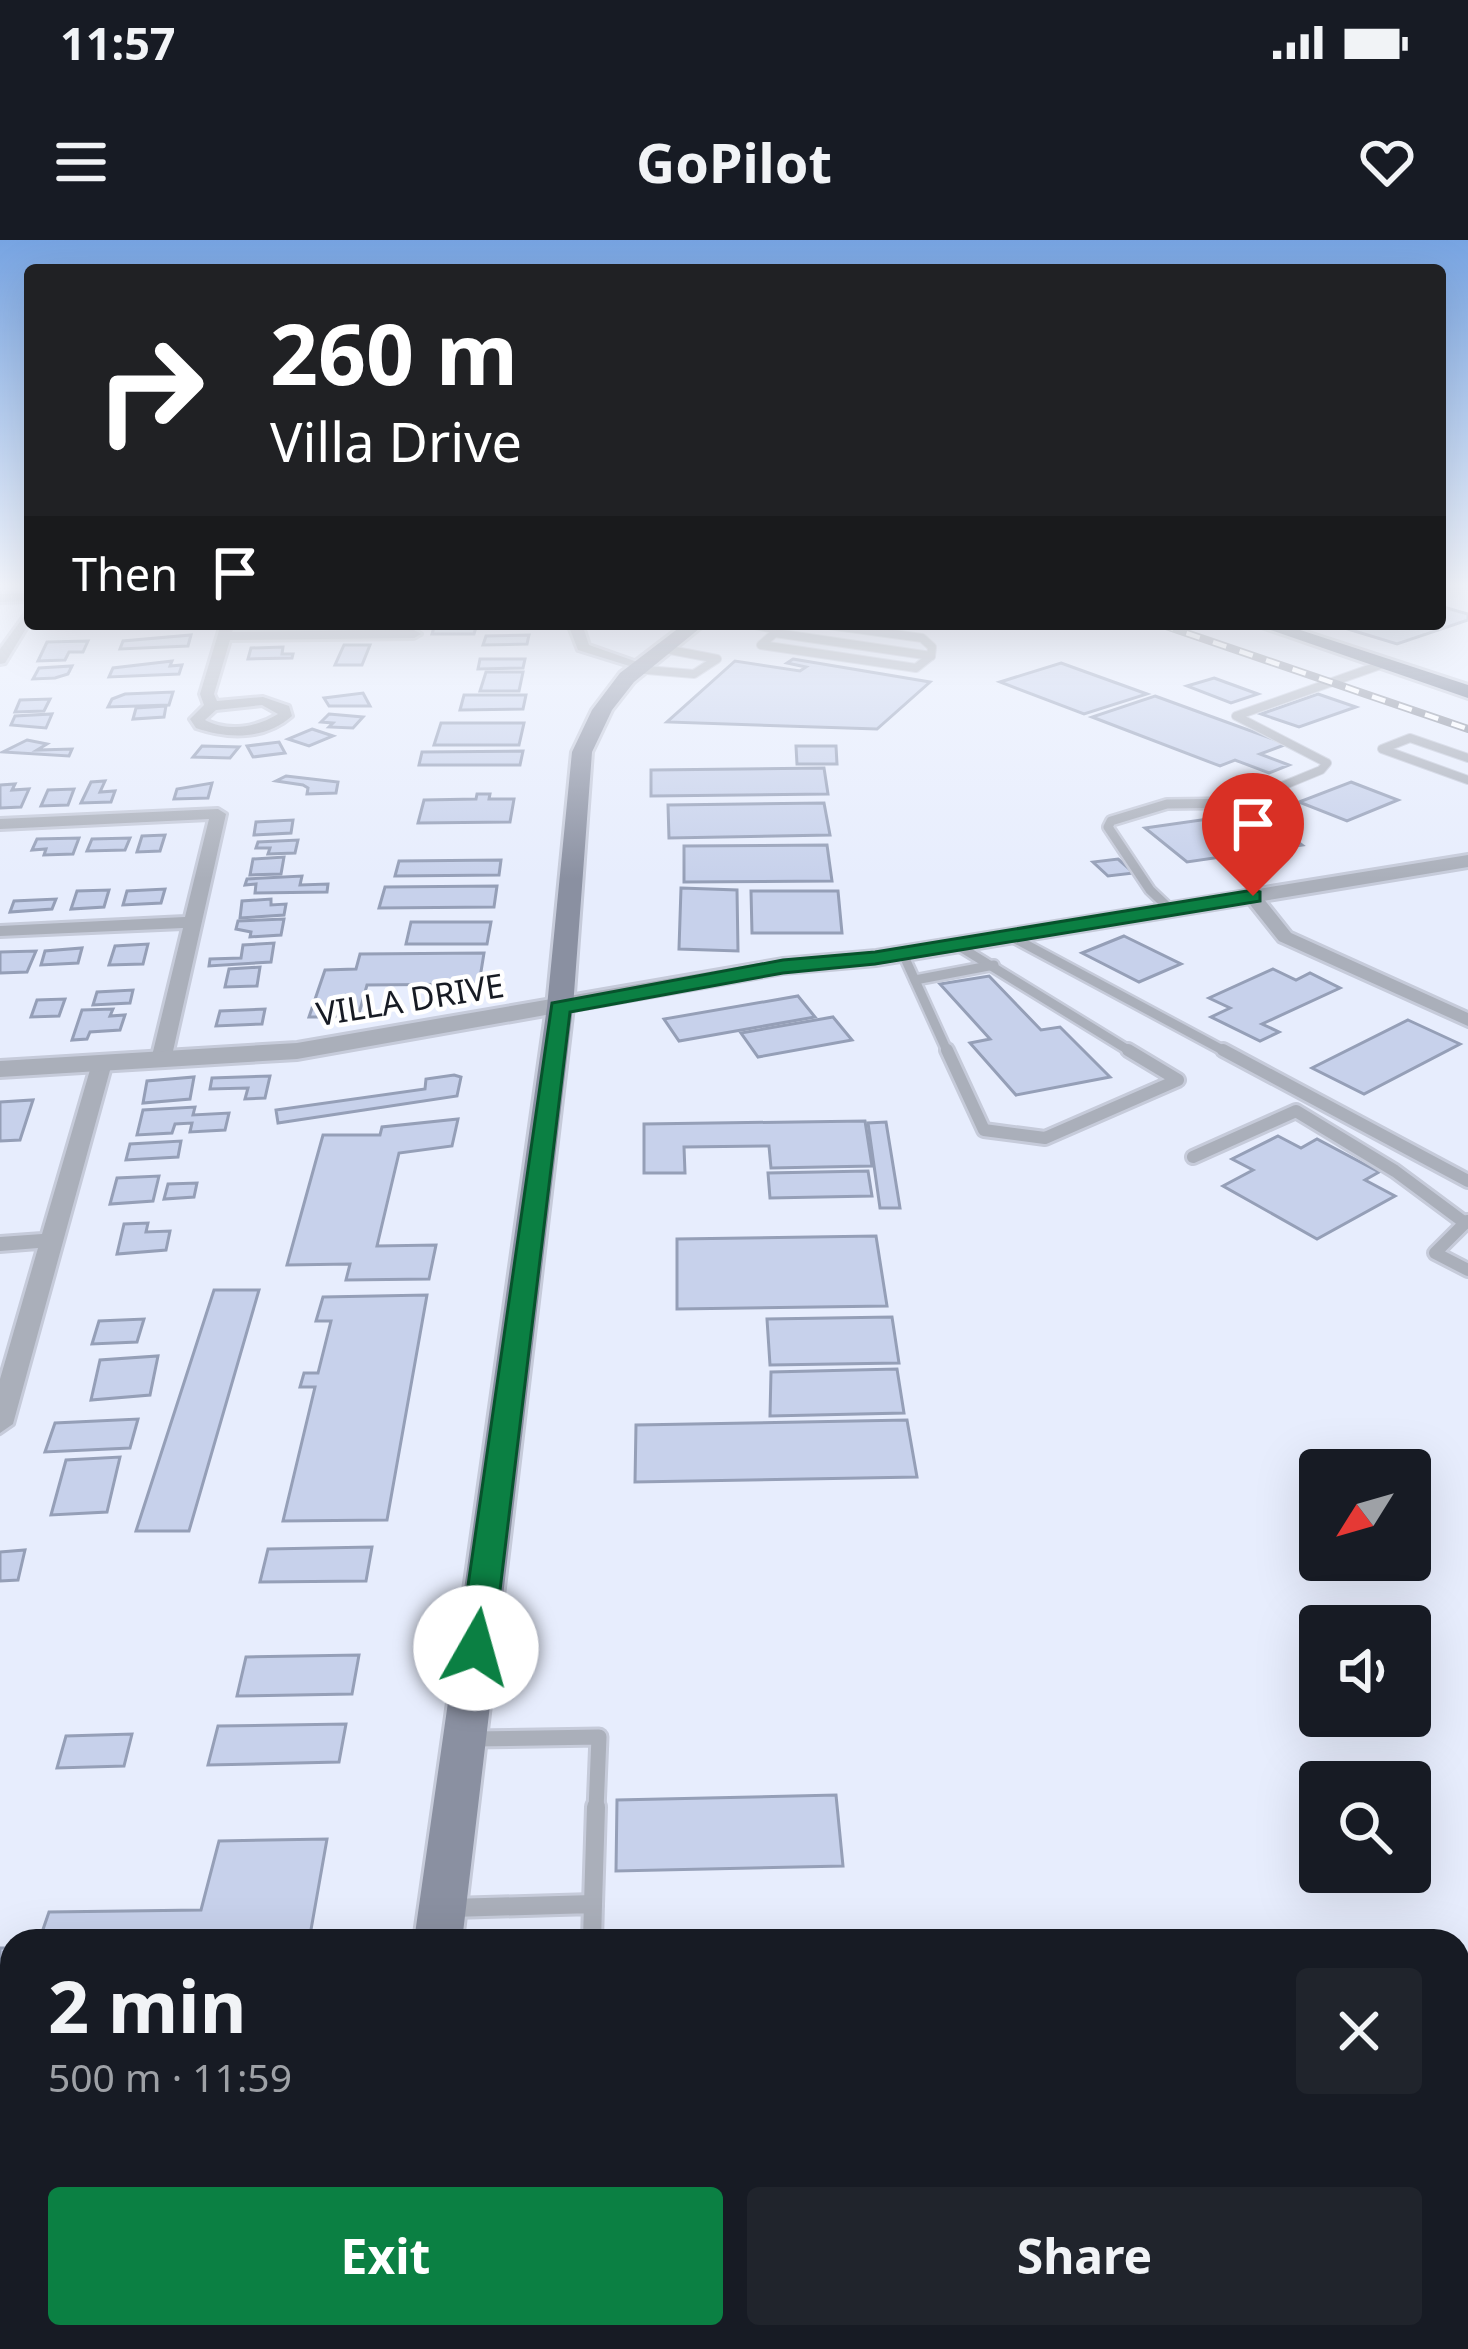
<!DOCTYPE html>
<html lang="en">
<head>
<meta charset="utf-8">
<style>
  :root { --surface:#171b24; --page:#20242c; --text:#f1f3f6; --muted:#9ea1a6; --accent:#0b8043 }
  body { margin:0; font-family:"Noto Sans",sans-serif; background:var(--page); color:var(--text); height:100vh; display:flex; flex-direction:column; font-size:45px; white-space:nowrap }
  * { box-sizing:border-box; margin:0 }
  p { font-size:39px; color:var(--muted) }
  .icon { flex:none; width:66px; height:66px; fill:none; stroke:currentColor; stroke-width:2; stroke-linecap:round; stroke-linejoin:round }
  .map { position:relative; flex:1; overflow:hidden }
  .sheet { position:absolute; left:0px; top:1689px; width:1470px; height:420px; display:flex; flex-direction:column; background:var(--surface); border-radius:36px 36px 0 0; box-shadow:0 12px 48px #0002 }
  .sheet>* { flex:none }
  .top-card { position:absolute; left:24px; top:24px; width:1422px; height:366px; border-radius:12px; box-shadow:0 12px 48px #0002; background:#202124; color:#fff; overflow:hidden }
  .needle { width:78px; rotate:233deg }
  .buttons { position:absolute; left:1299px; top:1209px; display:grid; gap:24px }
  .buttons a { display:grid; place-items:center; width:132px; height:132px; border-radius:12px; background:var(--surface); box-shadow:0 12px 48px #0002; font-size:60px }
  .pin { position:absolute; display:grid; place-items:center; width:102px; height:102px; color:#fff; margin:-123px -51px; border-radius:50% 50% 50% 0; rotate:-45deg; box-shadow:0 0 12px #0007 }
  .pin .icon { rotate:45deg }
  .me { position:absolute; width:132px; margin:-66px; rotate:7deg; stroke-linejoin:round; filter:drop-shadow(0 0 9px #0008) }
  .turn { display:flex; align-items:center; gap:42px; height:252px; padding:0 48px; font-size:54px }
  .turn .icon { width:156px; height:156px; stroke-width:2.5 }
  .turn b { display:block; font-size:84px; line-height:102px }
  .then { display:flex; align-items:center; height:114px; padding:0 48px; background:#0003; gap:24px; font-size:45px }
  .round { display:grid; place-items:center; flex:none; width:126px; height:126px; border-radius:12px; background:var(--page) }
  .headline { display:flex; align-items:center; justify-content:space-between; height:204px; padding:0 48px }
  h1 { font-size:72px; font-weight:700; line-height:90px }
  .cta { display:flex; gap:24px; margin-top:auto; padding:24px 48px }
  .cta a { flex:1; height:138px; border-radius:12px; background:var(--accent); color:#fff; font-size:48px; font-weight:700; line-height:138px; text-align:center }
  .cta a+a { background:var(--page); color:var(--text) }
  .status { display:flex; justify-content:space-between; align-items:center; height:84px; padding:0 60px; background:var(--surface); direction:ltr }
  .status svg { height:33px; fill:currentColor }
  header { display:flex; justify-content:space-between; align-items:center; height:156px; padding:0 48px; background:var(--surface); font-size:54px; font-weight:700 }
  .map>svg:first-child { display:block }
  .building { fill:#c7d1eb; stroke:#959fb7; stroke-width:3 }
  .lines { fill:none; stroke-linecap:round; stroke-linejoin:round }
  .service-far4-casing { stroke:#c6cbda; stroke-width:10 }
  .service-far3-casing { stroke:#c6cbda; stroke-width:14 }
  .service-far2-casing { stroke:#c6cbda; stroke-width:18 }
  .service-far1-casing { stroke:#c6cbda; stroke-width:21 }
  .service-casing { stroke:#c6cbda; stroke-width:24 }
  .minor-casing { stroke:#c6cbda; stroke-width:6 }
  .tertiary-casing { stroke:#c6cbda; stroke-width:6 }
  .secondary-casing { stroke:#c6cbda; stroke-width:6 }
  .primary-casing { stroke:#c6cbda; stroke-width:6 }
  .service-far4 { stroke:#aaafba; stroke-width:8 }
  .service-far3 { stroke:#aaafba; stroke-width:9 }
  .service-far2 { stroke:#aaafba; stroke-width:12 }
  .service-far1 { stroke:#aaafba; stroke-width:15 }
  .service { stroke:#aaafba; stroke-width:18 }
  .minor { fill:#aaafba; fill-rule:evenodd }
  .tertiary { fill:#aaafba; fill-rule:evenodd }
  .secondary { fill:#8a90a1; fill-rule:evenodd }
  .primary { fill:#737b8e; fill-rule:evenodd }
  .rail-casing { stroke:#898e9b; stroke-width:8 }
  .rail { stroke:#fff; stroke-width:4.5; stroke-dasharray:14; stroke-linecap:butt }
  .route { fill:#0b8043; stroke:#07532c; stroke-width:3 }
  .labels { text-anchor:middle; dominant-baseline:central; stroke-width:9; stroke-linejoin:round; paint-order:stroke }
  .far-street-label { font-size:33px; fill:#171b24; stroke:#fff }
</style>
</head>
<body>
<div class="status"><b>11:57</b><svg viewBox="0 0 49 12"><path d="M0 12V9h3v3zM5 12V6h3v6zM10 12V3h3v9zM15 12V0h3v12zM26 1h20v11H26zM47 4h2v5h-2z"/></svg></div>
<header><svg class="icon" aria-label="menu" viewBox="0 0 24 24"><path d="M4 6h16M4 12h16M4 18h16"/></svg>GoPilot<svg class="icon" aria-label="heart" viewBox="0 0 24 24"><path d="M12 20l-8-8c-3-5 5-10 8-4 3-6 11-1 8 4z"/></svg></header>
<div class="map">
<svg width="1468" height="2109" viewBox="0 0 1468 2109">
  <rect width="100%" height="100%" fill="#e7edfd"/>
  <!-- building -->
  <g class="building">
    <polygon points="1440,366 1468,374 1468,380 1397,404 1338,386 1440,384"/>
    <polygon points="435,384 477,384 474,394 432,394"/>
    <polygon points="191,395 188,406 120,409 123,401"/>
    <polygon points="529,395 527,404 483,405 486,396"/>
    <polygon points="88,401 83,412 69,412 65,420 38,421 47,402"/>
    <polygon points="344,405 370,405 362,425 335,425"/>
    <polygon points="283,407 282,414 293,414 292,418 248,419 251,408"/>
    <polygon points="480,419 525,419 523,428 478,429"/>
    <polygon points="793,419 930,442 877,489 667,482 735,421 800,431 806,427 787,423"/>
    <polygon points="172,421 170,426 182,425 179,434 109,437 113,428"/>
    <polygon points="1061,423 1147,454 1084,474 1000,442"/>
    <polygon points="72,426 68,434 55,438 33,439 39,428"/>
    <polygon points="486,432 523,432 519,451 480,451"/>
    <polygon points="1214,438 1258,454 1231,463 1187,446"/>
    <polygon points="173,452 169,465 108,467 112,459 125,454"/>
    <polygon points="363,453 370,466 329,466 324,458"/>
    <polygon points="1318,454 1356,467 1299,487 1261,474"/>
    <polygon points="464,455 526,455 523,469 460,470"/>
    <polygon points="1155,456 1287,504 1260,514 1289,525 1269,533 1235,520 1220,526 1092,477"/>
    <polygon points="50,459 44,471 15,472 20,460"/>
    <polygon points="166,466 164,477 133,479 136,468"/>
    <polygon points="52,474 46,488 11,485 15,476"/>
    <polygon points="329,474 363,477 353,488 329,487 333,483 321,482"/>
    <polygon points="441,483 524,483 519,505 434,505"/>
    <polygon points="312,489 333,496 309,506 288,499"/>
    <polygon points="27,500 47,504 37,510 72,509 69,516 3,512"/>
    <polygon points="279,502 285,513 253,517 247,506"/>
    <polygon points="202,506 239,507 230,518 193,517"/>
    <polygon points="796,506 836,506 837,524 797,524"/>
    <polygon points="523,511 520,525 419,525 422,512"/>
    <polygon points="824,528 828,554 651,556 651,530"/>
    <polygon points="286,536 338,542 336,553 307,554 308,548 303,545 276,541"/>
    <polygon points="105,541 100,552 115,551 111,562 81,563 91,542"/>
    <polygon points="1351,542 1398,560 1347,581 1299,562"/>
    <polygon points="212,543 208,558 174,559 177,549"/>
    <polygon points="15,544 12,550 29,549 21,567 0,568 0,545"/>
    <polygon points="74,549 68,565 41,566 48,550"/>
    <polygon points="477,554 490,554 489,559 514,559 510,582 418,583 424,560 476,559"/>
    <polygon points="824,563 830,595 669,598 668,565"/>
    <polygon points="1257,572 1302,605 1187,622 1145,588"/>
    <polygon points="293,580 291,593 254,595 256,582"/>
    <polygon points="165,595 160,611 137,612 142,596"/>
    <polygon points="79,598 73,614 44,615 46,609 32,610 37,599"/>
    <polygon points="130,598 125,610 87,611 92,599"/>
    <polygon points="298,600 295,613 268,614 270,608 256,608 258,602"/>
    <polygon points="827,605 832,641 684,642 684,606"/>
    <polygon points="284,617 281,634 250,635 253,619"/>
    <polygon points="1118,619 1134,633 1108,636 1093,622"/>
    <polygon points="501,620 499,635 395,636 399,621"/>
    <polygon points="302,636 300,645 328,644 327,652 255,653 256,644 245,645 247,639"/>
    <polygon points="497,646 494,667 379,668 385,647"/>
    <polygon points="681,648 737,650 738,711 679,709"/>
    <polygon points="165,649 161,663 123,665 127,651"/>
    <polygon points="109,650 104,667 71,669 77,651"/>
    <polygon points="751,651 838,651 842,693 752,693"/>
    <polygon points="56,659 52,669 10,672 14,661"/>
    <polygon points="271,659 271,665 286,664 284,675 240,678 242,661"/>
    <polygon points="284,679 281,695 250,697 251,692 236,689 238,681"/>
    <polygon points="411,682 491,682 487,704 406,704"/>
    <polygon points="1124,696 1181,724 1139,742 1082,713"/>
    <polygon points="274,703 271,722 209,726 210,719 241,718 243,705"/>
    <polygon points="148,704 143,724 109,725 115,706"/>
    <polygon points="82,708 78,723 41,725 45,711"/>
    <polygon points="36,711 27,732 0,733 0,712"/>
    <polygon points="484,713 479,744 367,745 358,777 309,777 325,730 356,729 360,714"/>
    <polygon points="260,727 257,746 225,747 229,729"/>
    <polygon points="1273,729 1296,740 1310,733 1340,748 1262,784 1279,792 1260,801 1211,777 1230,768 1209,758"/>
    <polygon points="989,736 1041,790 1060,787 1110,837 1016,855 970,803 990,799 940,744"/>
    <polygon points="133,750 130,763 93,765 97,752"/>
    <polygon points="798,756 815,777 679,801 664,779"/>
    <polygon points="65,759 59,776 31,777 37,760"/>
    <polygon points="113,769 110,776 125,775 120,790 90,792 87,799 72,800 82,770"/>
    <polygon points="265,769 262,784 216,786 220,771"/>
    <polygon points="833,777 852,800 758,817 741,793"/>
    <polygon points="1408,780 1460,804 1364,854 1312,828"/>
    <polygon points="454,835 461,837 457,856 278,883 276,870 425,849 426,839"/>
    <polygon points="270,836 265,858 245,859 248,848 210,849 212,838"/>
    <polygon points="194,837 190,859 143,863 147,841"/>
    <polygon points="33,860 20,900 0,901 0,862"/>
    <polygon points="195,867 193,875 229,873 225,890 190,892 192,883 175,884 172,893 137,895 143,870"/>
    <polygon points="458,879 452,906 399,913 377,1006 436,1005 429,1039 346,1040 350,1024 287,1025 323,895 380,895 382,887"/>
    <polygon points="865,881 872,926 771,928 769,906 684,907 685,933 644,933 644,884"/>
    <polygon points="886,882 900,968 880,968 868,883"/>
    <polygon points="1278,896 1301,908 1317,899 1379,932 1365,940 1395,956 1317,999 1223,946 1253,930 1232,919"/>
    <polygon points="181,901 178,917 126,920 130,904"/>
    <polygon points="868,931 872,956 770,958 768,933"/>
    <polygon points="159,936 153,961 110,964 117,938"/>
    <polygon points="197,943 194,957 164,959 168,944"/>
    <polygon points="148,983 146,992 170,991 166,1010 117,1014 124,984"/>
    <polygon points="876,996 887,1066 677,1069 677,999"/>
    <polygon points="214,1050 259,1050 189,1291 136,1291"/>
    <polygon points="427,1055 387,1280 283,1281 315,1147 300,1147 304,1133 318,1133 331,1081 316,1081 323,1057"/>
    <polygon points="892,1077 899,1123 770,1125 767,1079"/>
    <polygon points="144,1079 137,1102 92,1104 99,1081"/>
    <polygon points="158,1116 150,1155 91,1160 100,1120"/>
    <polygon points="897,1129 904,1173 770,1176 771,1132"/>
    <polygon points="138,1179 130,1208 45,1212 55,1183"/>
    <polygon points="907,1180 917,1237 635,1242 636,1185"/>
    <polygon points="120,1217 107,1272 51,1275 66,1220"/>
    <polygon points="372,1307 366,1341 260,1342 268,1309"/>
    <polygon points="25,1310 18,1340 0,1341 0,1312"/>
    <polygon points="359,1415 352,1454 237,1456 246,1417"/>
    <polygon points="346,1484 339,1522 208,1525 218,1486"/>
    <polygon points="132,1494 124,1526 57,1528 66,1496"/>
    <polygon points="836,1555 843,1626 616,1631 617,1560"/>
    <polygon points="327,1599 309,1701 39,1701 49,1672 201,1670 219,1601"/>
    <rect x="0" y="1708" width="12" height="51"/>
    <polygon points="1468,1742 1468,1843 1458,1834 1458,1750"/>
    <polygon points="12,2078 12,2097 224,2097 221,2109 3,2109"/>
    <polygon points="1007,2097 1059,2097 1061,2109 1009,2109"/>
  </g>
  <g class="lines">
    <!-- service-far4 casing -->
    <g class="service-far4-casing">
      <g id="service-far4">
        <polyline points="751,384 778,390"/>
        <polyline points="785,384 761,405 916,428 931,416"/>
        <polyline points="821,384 922,398 932,407 931,416"/>
        <polyline points="775,393 931,416"/>
        <polyline points="635,429 694,434 717,419 660,408"/>
        <polyline points="1468,518 1410,498 1382,509 1468,540"/>
        <polyline points="1270,551 1321,530 1327,523 1236,476 1383,424"/>
      </g>
    </g>
    <!-- service-far3 casing -->
    <g class="service-far3-casing">
      <g id="service-far3">
        <polyline points="1171,670 1150,650 1108,587 1111,581 1167,564 1252,563 1274,548"/>
        <polyline points="1010,696 1228,813"/>
        <polyline points="957,705 1133,813"/>
        <polyline points="903,714 948,813"/>
        <polyline points="915,740 994,725"/>
      </g>
    </g>
    <!-- service-far2 casing -->
    <g class="service-far2-casing">
      <g id="service-far2">
        <polyline points="947,810 984,890 1045,898 1178,840 1128,810"/>
        <polyline points="1223,810 1468,941"/>
        <polyline points="1193,917 1296,871 1395,931 1465,983"/>
        <polyline points="1467,981 1435,1013 1468,1030"/>
      </g>
    </g>
    <!-- service-far1 casing -->
    <g class="service-far1-casing">
      <polyline id="service-far1" points="473,1499 599,1497 596,1570"/>
    </g>
    <!-- service casing -->
    <g class="service-casing">
      <g id="service">
        <polyline points="593,1664 596,1567"/>
        <polyline points="451,1668 593,1664 592,1701"/>
        <polyline points="586,2097 586,2109"/>
      </g>
    </g>
    <!-- minor casing -->
    <g class="minor-casing">
      <g id="minor">
        <polygon points="30,353 30,361 0,362 0,354"/>
        <polygon points="30,368 30,382 5,423 0,424 0,409"/>
        <path d="M221 384H235L232 392 414 390 421 394 414 398 230 400 214 454 217 461 263 457 289 466 292 476C265 500 228 499 196 488L190 479 204 465 200 454ZM262 465 278 474C255 488 228 492 205 480L216 470Z"/>
        <polygon points="568,384 582,384 589,405 643,424 636,428 578,410"/>
        <polygon points="218,569 226,574 171,820 161,826 151,820 183,688 0,696 0,686 185,677 209,579 0,589 0,579"/>
        <polygon points="1253,652 1259,653 1291,693 1468,773 1468,786 1279,701 1244,657"/>
        <polygon points="102,817 112,823 13,1184 0,1193 0,1139 38,1008 0,1011 0,997 42,994 92,823"/>
        <polygon points="12,1873 12,1909 0,1910 0,1874"/>
      </g>
    </g>
    <!-- tertiary casing -->
    <g class="tertiary-casing">
      <polygon id="tertiary" points="1468,615 1468,627 876,725 783,733 297,819 0,837 0,821 297,803 783,719 876,711"/>
    </g>
    <!-- secondary casing -->
    <g class="secondary-casing">
      <g id="secondary">
        <polygon points="684,384 705,384 634,442 612,470 592,512 573,767 462,1701 414,1701 547,767 572,512 592,470 620,433"/>
        <polygon points="364,2097 420,2097 419,2109 363,2109"/>
      </g>
    </g>
    <!-- primary casing -->
    <g class="primary-casing">
      <polygon id="primary" points="1253,384 1282,384 1468,445 1468,458"/>
    </g>
    <!-- service-far4 -->
    <use href="#service-far4" class="service-far4"/>
    <!-- service-far3 -->
    <use href="#service-far3" class="service-far3"/>
    <!-- service-far2 -->
    <use href="#service-far2" class="service-far2"/>
    <!-- service-far1 -->
    <use href="#service-far1" class="service-far1"/>
    <!-- service -->
    <use href="#service" class="service"/>
    <!-- minor -->
    <use href="#minor" class="minor"/>
    <!-- tertiary -->
    <use href="#tertiary" class="tertiary"/>
    <!-- secondary -->
    <use href="#secondary" class="secondary"/>
    <!-- primary -->
    <use href="#primary" class="primary"/>
    <!-- rail casing -->
    <g class="rail-casing">
      <polyline id="rail" points="1160,384 1468,489"/>
    </g>
    <!-- rail -->
    <use href="#rail" class="rail"/>
  </g>
  <!-- sky -->
  <linearGradient id="sky" x2="0" y2="1"><stop stop-color="#77a4e2"/><stop offset="0.54" stop-color="#f4f7fe"/><stop offset="1" stop-color="#f4f7fe" stop-opacity="0"/></linearGradient>
  <rect width="1468" height="639" fill="url(#sky)"/>
  <!-- route -->
  <polygon class="route" points="1253,650 1260,652 1260,661 875,724 783,733 570,772 493,1408 488,1417 476,1420 464,1417 459,1408 552,763 783,720 875,712"/>
  <g class="labels">
    <!-- far-street labels -->
    <g class="far-street-label">
      <text transform="translate(410 759) rotate(-9)">VILLA DRIVE</text>
    </g>
  </g>
</svg>
<div class="buttons">
<a><svg class="needle" viewBox="-14 -14 28 28"><path d="M0-13l5 13h-10z" fill="#e53935"/><path d="M0 13l5-13h-10z" fill="#9ea1a6"/></svg></a>
<a><svg class="icon" aria-label="sound" viewBox="0 0 24 24"><path d="M4 9h4l5-4v14l-5-4H4zM17 9q2 3 0 6"/></svg></a>
<a><svg class="icon" aria-label="search" viewBox="0 0 24 24"><circle cx="10" cy="10" r="6"/><path d="M15 15l6 6"/></svg></a>
</div>
<div class="pin" style="left:1253px;top:656px;background:#d93025"><svg class="icon" aria-label="arrive" viewBox="0 0 24 24"><path d="M6 21V4h12l-3 4 3 4H6"/></svg></div>
<svg class="me" style="left:476px;top:1408px" viewBox="-20 -20 40 40"><circle r="19" fill="#fff"/><path d="M0-13L10 11 0 6-10 11z" fill="#0b8043"/></svg>
<div class="top-card">
<div class="turn"><svg class="icon" aria-label="right" viewBox="0 0 24 24"><path d="M7 20v-9h11M14 6l5 5-5 5"/></svg><div><b>260 m</b>Villa Drive</div></div>
<div class="then">Then<svg class="icon" aria-label="arrive" viewBox="0 0 24 24"><path d="M6 21V4h12l-3 4 3 4H6"/></svg></div>
</div>
<section class="sheet">
<div class="headline"><div><h1>2 min</h1><p>500 m · 11:59</p></div><a class="round"><svg class="icon" aria-label="close" viewBox="0 0 24 24"><path d="M6 6l12 12M18 6L6 18"/></svg></a></div>
<div class="cta"><a>Exit</a><a>Share</a></div>
</section>
</div>
</body>
</html>
